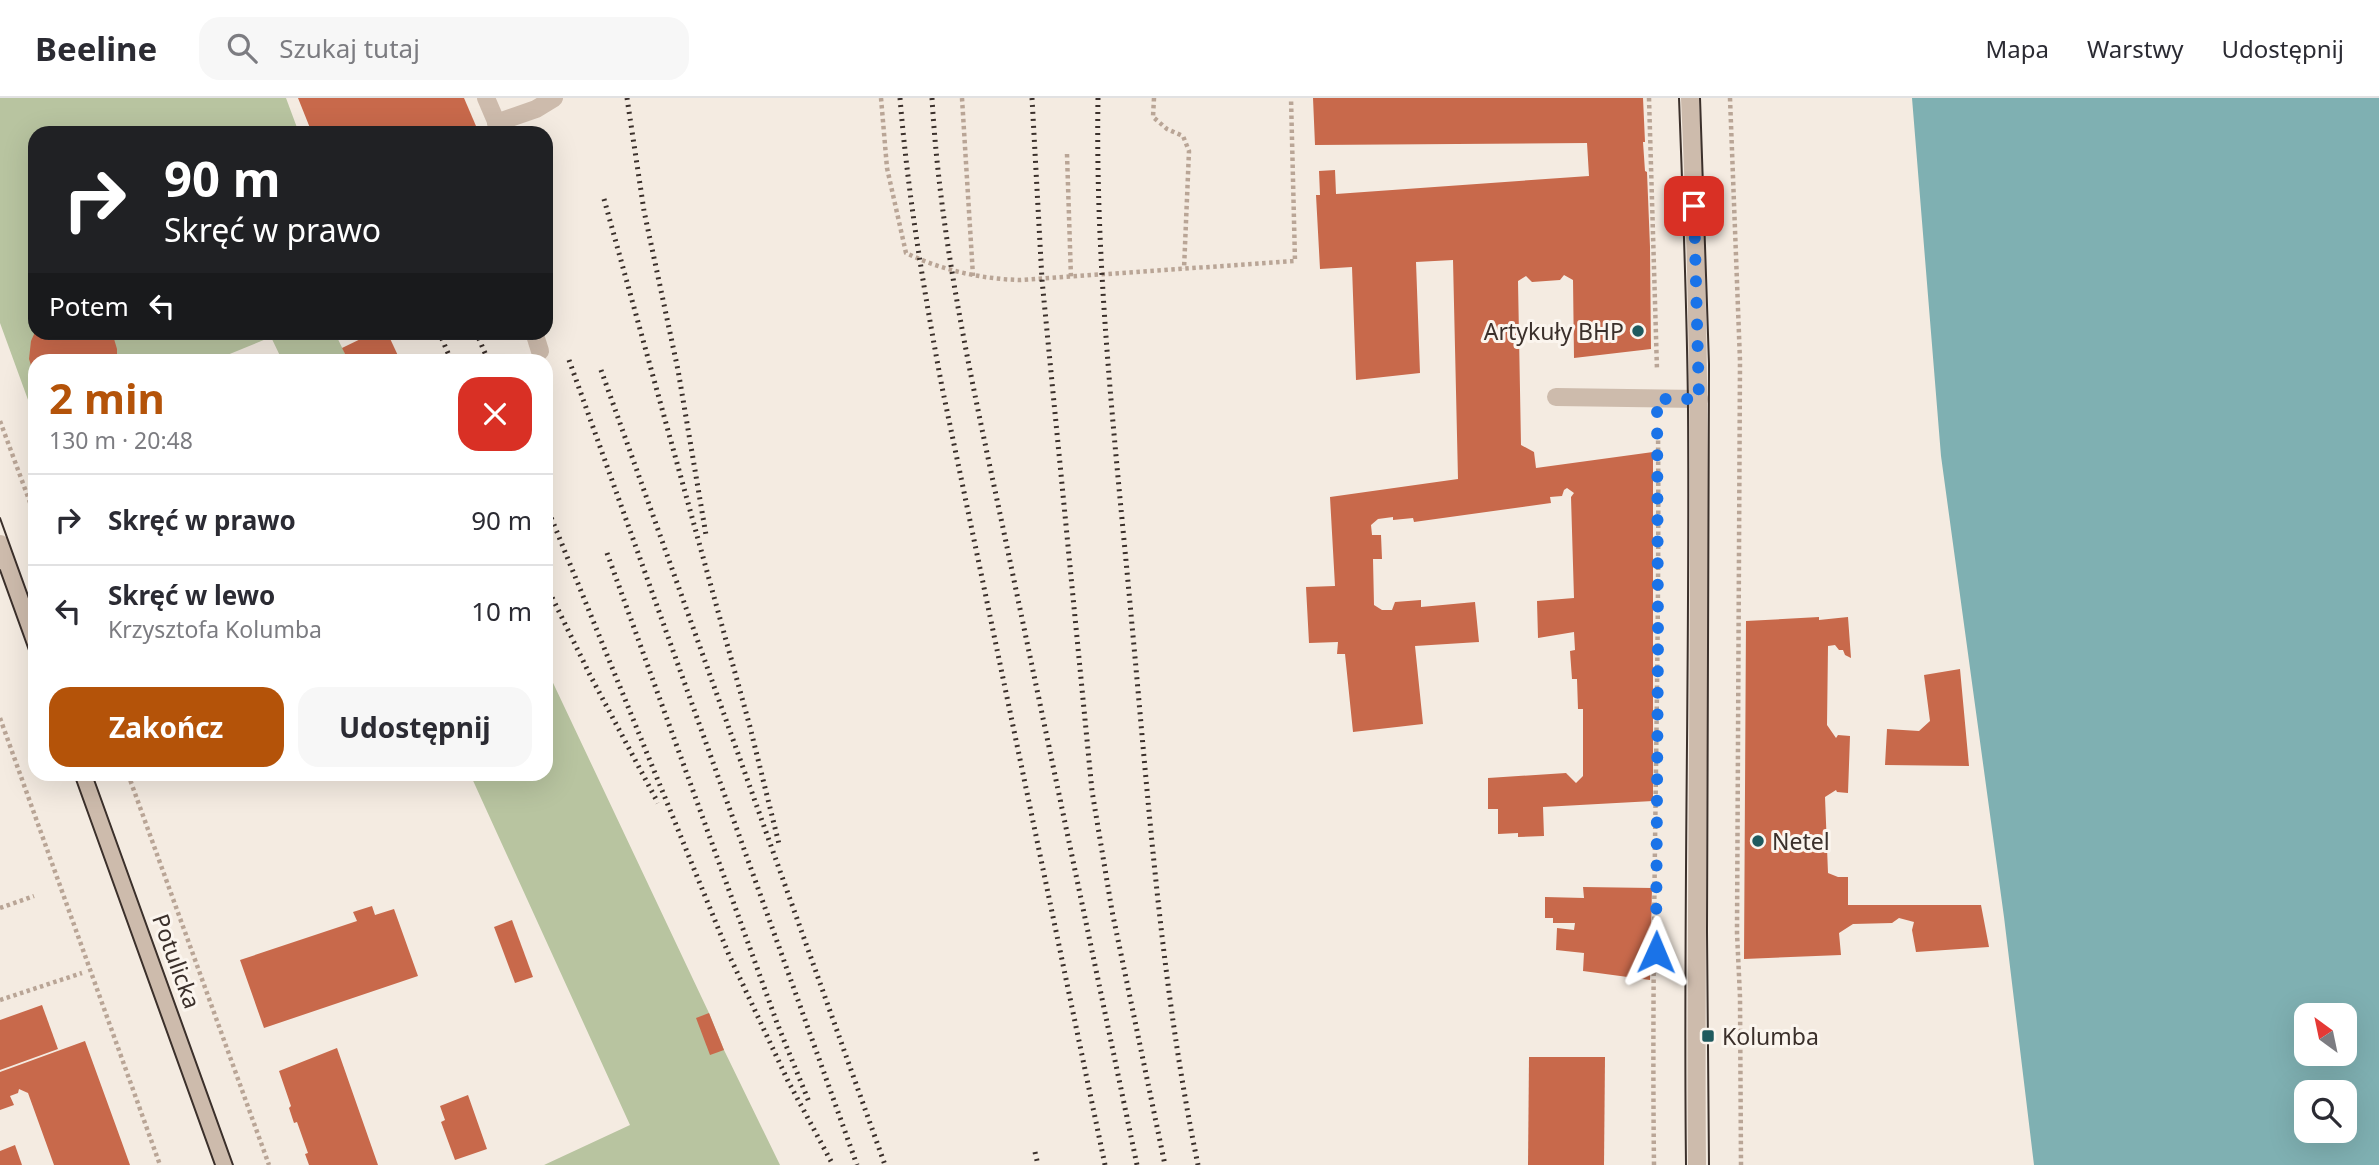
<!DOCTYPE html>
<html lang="pl">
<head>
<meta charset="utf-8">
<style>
  :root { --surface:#fff; --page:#f7f7f7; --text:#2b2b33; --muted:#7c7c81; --line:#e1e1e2; --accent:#b45309 }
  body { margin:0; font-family:"Noto Sans",sans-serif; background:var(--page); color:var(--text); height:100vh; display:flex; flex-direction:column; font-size:26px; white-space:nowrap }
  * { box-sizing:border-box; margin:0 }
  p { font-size:23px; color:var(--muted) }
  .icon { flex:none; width:38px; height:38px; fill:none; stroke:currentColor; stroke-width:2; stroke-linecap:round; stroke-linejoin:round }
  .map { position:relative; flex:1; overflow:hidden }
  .drawer { position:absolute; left:28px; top:256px; width:525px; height:427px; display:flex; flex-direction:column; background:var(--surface); border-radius:21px; box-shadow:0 7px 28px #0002 }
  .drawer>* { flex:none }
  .banner { position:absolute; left:28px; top:28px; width:525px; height:214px; border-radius:21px; box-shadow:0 7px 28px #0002; background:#202124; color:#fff; overflow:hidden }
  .needle { width:46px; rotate:327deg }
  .tools { position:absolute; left:2294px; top:905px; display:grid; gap:14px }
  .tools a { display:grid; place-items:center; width:63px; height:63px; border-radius:14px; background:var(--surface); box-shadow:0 7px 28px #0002; font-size:35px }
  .pin { position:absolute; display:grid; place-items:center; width:60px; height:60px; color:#fff; margin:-30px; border-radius:14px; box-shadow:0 4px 10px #0006 }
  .me { position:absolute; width:77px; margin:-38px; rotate:1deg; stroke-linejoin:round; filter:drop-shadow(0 0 5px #0008) }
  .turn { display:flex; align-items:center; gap:24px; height:147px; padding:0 21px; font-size:32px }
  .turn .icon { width:91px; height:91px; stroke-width:2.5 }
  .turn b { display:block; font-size:49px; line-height:60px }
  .then { display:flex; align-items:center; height:66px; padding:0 21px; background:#0003; gap:14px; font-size:26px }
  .round { display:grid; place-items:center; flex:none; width:74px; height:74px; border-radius:21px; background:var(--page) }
  .head { display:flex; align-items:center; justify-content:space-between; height:119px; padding:0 21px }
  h1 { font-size:42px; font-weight:700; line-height:52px; color:var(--accent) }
  .cta { display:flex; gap:14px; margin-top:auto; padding:14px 21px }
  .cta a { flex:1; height:80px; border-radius:21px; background:var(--accent); color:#fff; font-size:28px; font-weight:700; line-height:80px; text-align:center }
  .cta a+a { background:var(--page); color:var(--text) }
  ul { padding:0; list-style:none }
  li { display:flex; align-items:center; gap:21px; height:91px; padding:0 21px; border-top:2px solid var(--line) }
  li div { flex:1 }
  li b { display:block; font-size:26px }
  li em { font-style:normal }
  header { display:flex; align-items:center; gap:42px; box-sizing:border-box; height:98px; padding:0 35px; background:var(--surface); border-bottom:2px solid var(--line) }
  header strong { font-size:33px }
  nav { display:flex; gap:38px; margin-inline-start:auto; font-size:24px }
  .search { width:490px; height:63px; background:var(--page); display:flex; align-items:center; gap:18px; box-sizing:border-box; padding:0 24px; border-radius:21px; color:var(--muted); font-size:26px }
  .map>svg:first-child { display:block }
  .green { fill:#b8c4a0 }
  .water { fill:#7fb0b2; fill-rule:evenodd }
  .building { fill:#c8694b }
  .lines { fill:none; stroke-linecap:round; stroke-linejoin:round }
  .path { stroke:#b9a596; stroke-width:4.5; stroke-dasharray:3.5 3.5; stroke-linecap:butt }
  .service { stroke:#cdbbac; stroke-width:18 }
  .tertiary { stroke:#cdbbac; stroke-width:18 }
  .tram { stroke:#3b302b; stroke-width:2 }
  .rail { stroke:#3b302b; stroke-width:5; stroke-dasharray:2 5; stroke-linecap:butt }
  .route { stroke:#1a73e8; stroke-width:12; stroke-dasharray:0 21.6 }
  .poi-dot { fill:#1f5a5e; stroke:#fbf5ee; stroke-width:2.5 }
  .labels { text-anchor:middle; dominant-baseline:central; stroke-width:6; stroke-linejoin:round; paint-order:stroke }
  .poi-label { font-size:23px; fill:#3b302b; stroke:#fbf5ee; text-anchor:start }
  .street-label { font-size:23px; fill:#3b302b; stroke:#fbf5ee }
</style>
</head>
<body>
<header>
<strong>Beeline</strong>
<div class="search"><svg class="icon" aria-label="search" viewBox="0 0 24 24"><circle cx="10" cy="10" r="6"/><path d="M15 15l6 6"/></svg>Szukaj tutaj</div>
<nav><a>Mapa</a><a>Warstwy</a><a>Udostępnij</a></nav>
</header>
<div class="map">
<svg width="2379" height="1067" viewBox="0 0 2379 1067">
  <rect width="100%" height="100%" fill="#f4ebe1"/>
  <!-- green -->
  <g class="green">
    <polygon points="0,0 286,0 299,35 35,35 35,234 335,235 348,262 282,262 271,239 215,262 35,262 35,321 0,225"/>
    <polygon points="546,570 709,915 724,952 780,1067 544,1067 630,1027 470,676 546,676"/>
  </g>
  <!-- water -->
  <path class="water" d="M1912 0H2379V1067H2034L2004 819 1941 358ZM2306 917H2345V956H2306ZM2306 994H2345V1032H2306Z"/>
  <!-- building -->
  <g class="building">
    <polygon points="298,0 464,0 479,35 312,35"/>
    <polygon points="1313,0 1643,0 1645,44 1643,44 1645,73 1647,74 1650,149 1651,251 1574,260 1573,182 1564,177 1560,182 1532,184 1526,178 1518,183 1521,347 1534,354 1536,370 1653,354 1653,703 1543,709 1544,738 1518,739 1518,735 1498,736 1498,711 1488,711 1488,680 1566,675 1576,685 1583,678 1583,611 1578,611 1577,581 1572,581 1570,553 1575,552 1574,534 1538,540 1537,503 1574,500 1571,399 1574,395 1567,390 1564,392 1562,398 1550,399 1551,405 1414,424 1413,420 1393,422 1393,419 1378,421 1371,427 1372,437 1381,437 1382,461 1373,461 1374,507 1382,512 1392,512 1395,504 1421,502 1421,509 1475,504 1479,544 1415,548 1423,626 1353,634 1345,556 1337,556 1338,544 1309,545 1306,489 1335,488 1330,399 1458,381 1453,162 1416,164 1420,275 1356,282 1352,169 1320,171 1316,97 1320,97 1319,73 1335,72 1336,96 1589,78 1587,45 1315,47"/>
    <polygon points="35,234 112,234 117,251 117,262 35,262 35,280 29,261 31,243"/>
    <polygon points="375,234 387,234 400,262 348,262 342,250"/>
    <polygon points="1819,519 1819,522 1848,519 1851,560 1845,557 1843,552 1839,552 1835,547 1828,548 1827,627 1836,640 1838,637 1850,638 1848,695 1837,694 1836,692 1825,699 1828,775 1838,779 1848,779 1848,807 1981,807 1989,849 1916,854 1912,832 1914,824 1899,820 1892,825 1853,826 1839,835 1841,857 1744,861 1746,523"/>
    <polygon points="1960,571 1969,668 1885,667 1887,631 1919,633 1930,623 1924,577"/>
    <polygon points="1583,789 1652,790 1650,882 1583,873 1584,855 1556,852 1557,830 1574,832 1575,825 1553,825 1553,820 1545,820 1545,799 1584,800"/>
    <polygon points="372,808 375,817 394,811 418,878 264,930 240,862 357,823 353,814"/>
    <polygon points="512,822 533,879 515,885 494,829"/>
    <polygon points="42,907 58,951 0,972 0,922"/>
    <polygon points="709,915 724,952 710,957 696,920"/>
    <polygon points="85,943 121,1042 130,1067 54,1067 28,995 19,991 18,995 10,998 14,1007 0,1012 0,974"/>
    <polygon points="337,950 378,1067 309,1067 305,1056 308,1055 297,1024 294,1025 289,1010 291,1008 279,973"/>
    <polygon points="1529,959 1605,959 1604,1067 1528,1067"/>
    <polygon points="468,997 487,1051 455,1062 441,1024 445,1022 440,1008"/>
    <polygon points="15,1047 22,1067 0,1067 0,1053"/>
  </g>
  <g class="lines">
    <!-- path -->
    <g class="path">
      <path d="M881 0 887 70 906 155C941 172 981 181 1020 182L1295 163 1291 0"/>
      <polyline points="962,0 973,178"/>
      <polyline points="1154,0 1153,19 1167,31 1183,38 1189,53 1184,171"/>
      <polyline points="1649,0 1657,272"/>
      <polyline points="1730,0 1740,263 1737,835 1740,899 1741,1067"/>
      <polyline points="1067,56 1071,180"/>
      <polyline points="0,323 35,418"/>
      <polyline points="0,620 160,1067"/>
      <polyline points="128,676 269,1067"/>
      <polyline points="0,810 34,798"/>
      <polyline points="0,902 82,875"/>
      <path d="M1654 1067C1651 821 1660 575 1658 330"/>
    </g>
    <!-- service -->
    <g class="service">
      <polyline points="486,0 501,35"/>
      <polyline points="496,25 536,11 554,0"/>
      <polyline points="534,234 540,253"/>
      <polyline points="1556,299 1699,301"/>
    </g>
    <!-- tertiary -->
    <g class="tertiary">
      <path d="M1690 0C1707 355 1694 711 1697 1067"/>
      <polyline points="0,446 35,543"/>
      <polyline points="83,676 224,1067"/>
    </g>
    <!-- tram -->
    <g class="tram">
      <path d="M1679 0C1683 104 1687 207 1688 311 1690 563 1683 815 1686 1067"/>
      <polyline points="1700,0 1709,266 1707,834 1709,1067"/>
      <polyline points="0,420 35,517"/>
      <polyline points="0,472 35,569"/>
      <polyline points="74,676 215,1067"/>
      <polyline points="92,676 233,1067"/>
    </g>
    <!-- rail -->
    <g class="rail">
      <polyline points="627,0 644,113 678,272 706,437"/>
      <path d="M900 0C908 98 924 193 942 289L1105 1067"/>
      <path d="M932 0C941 158 979 314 1011 468 1053 668 1095 867 1137 1067"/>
      <polyline points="1032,0 1042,182 1092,693 1112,813 1165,1067"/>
      <path d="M1098 0C1095 176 1116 351 1132 527 1149 707 1161 889 1198 1067"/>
      <polyline points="604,101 750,629 779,746"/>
      <polyline points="439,234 451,262"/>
      <polyline points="476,234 488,262"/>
      <polyline points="569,262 857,1067"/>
      <polyline points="601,272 885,1067"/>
      <polyline points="546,407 729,857 788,983 833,1067"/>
      <polyline points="607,455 777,925 809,1004"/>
      <polyline points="546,487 590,577 658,705"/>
      <polyline points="1035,1054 1038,1067"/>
    </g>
  </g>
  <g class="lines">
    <!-- route -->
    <polyline class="route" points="1656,854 1658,542 1657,301 1699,301 1694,108"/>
  </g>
  <!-- markers -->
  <g class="poi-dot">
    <circle cx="1638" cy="233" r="7"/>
    <circle cx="1758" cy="743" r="7"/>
    <rect x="1701" y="931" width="14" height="14" rx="3.5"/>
  </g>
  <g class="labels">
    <!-- poi labels -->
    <g class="poi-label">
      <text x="1624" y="233" text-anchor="end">Artykuły BHP</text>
      <text x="1772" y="743">Netel</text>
      <text x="1722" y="938">Kolumba</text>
    </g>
    <!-- street labels -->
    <g class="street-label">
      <text transform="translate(177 863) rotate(70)">Potulicka</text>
    </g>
  </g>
</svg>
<div class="tools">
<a><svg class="needle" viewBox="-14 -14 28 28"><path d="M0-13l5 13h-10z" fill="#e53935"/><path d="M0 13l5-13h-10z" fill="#7c7c81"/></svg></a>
<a><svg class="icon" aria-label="search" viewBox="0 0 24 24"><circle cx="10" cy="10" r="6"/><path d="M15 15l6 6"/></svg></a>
</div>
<div class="pin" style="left:1694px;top:108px;background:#d93025"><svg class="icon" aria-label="arrive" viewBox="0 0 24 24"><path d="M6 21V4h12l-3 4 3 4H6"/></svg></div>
<svg class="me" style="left:1656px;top:854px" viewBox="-20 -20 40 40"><path d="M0-17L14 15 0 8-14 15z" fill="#1a73e8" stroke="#fff" stroke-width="4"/></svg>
<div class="banner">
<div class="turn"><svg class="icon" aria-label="right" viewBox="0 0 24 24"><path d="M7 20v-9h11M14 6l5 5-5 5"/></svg><div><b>90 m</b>Skręć w prawo</div></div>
<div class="then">Potem<svg class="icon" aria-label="left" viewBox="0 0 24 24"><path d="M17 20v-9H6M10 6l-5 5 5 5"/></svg></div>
</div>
<section class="drawer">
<div class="head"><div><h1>2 min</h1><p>130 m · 20:48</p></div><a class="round" style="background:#d93025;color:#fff"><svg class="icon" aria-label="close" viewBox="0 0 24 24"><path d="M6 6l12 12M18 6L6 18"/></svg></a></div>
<ul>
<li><svg class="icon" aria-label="right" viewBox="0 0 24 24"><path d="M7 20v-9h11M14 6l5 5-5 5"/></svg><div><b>Skręć w prawo</b></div><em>90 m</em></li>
<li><svg class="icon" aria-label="left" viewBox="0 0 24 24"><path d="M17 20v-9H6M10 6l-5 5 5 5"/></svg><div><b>Skręć w lewo</b><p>Krzysztofa Kolumba</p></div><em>10 m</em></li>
</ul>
<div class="cta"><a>Zakończ</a><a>Udostępnij</a></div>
</section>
</div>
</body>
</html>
